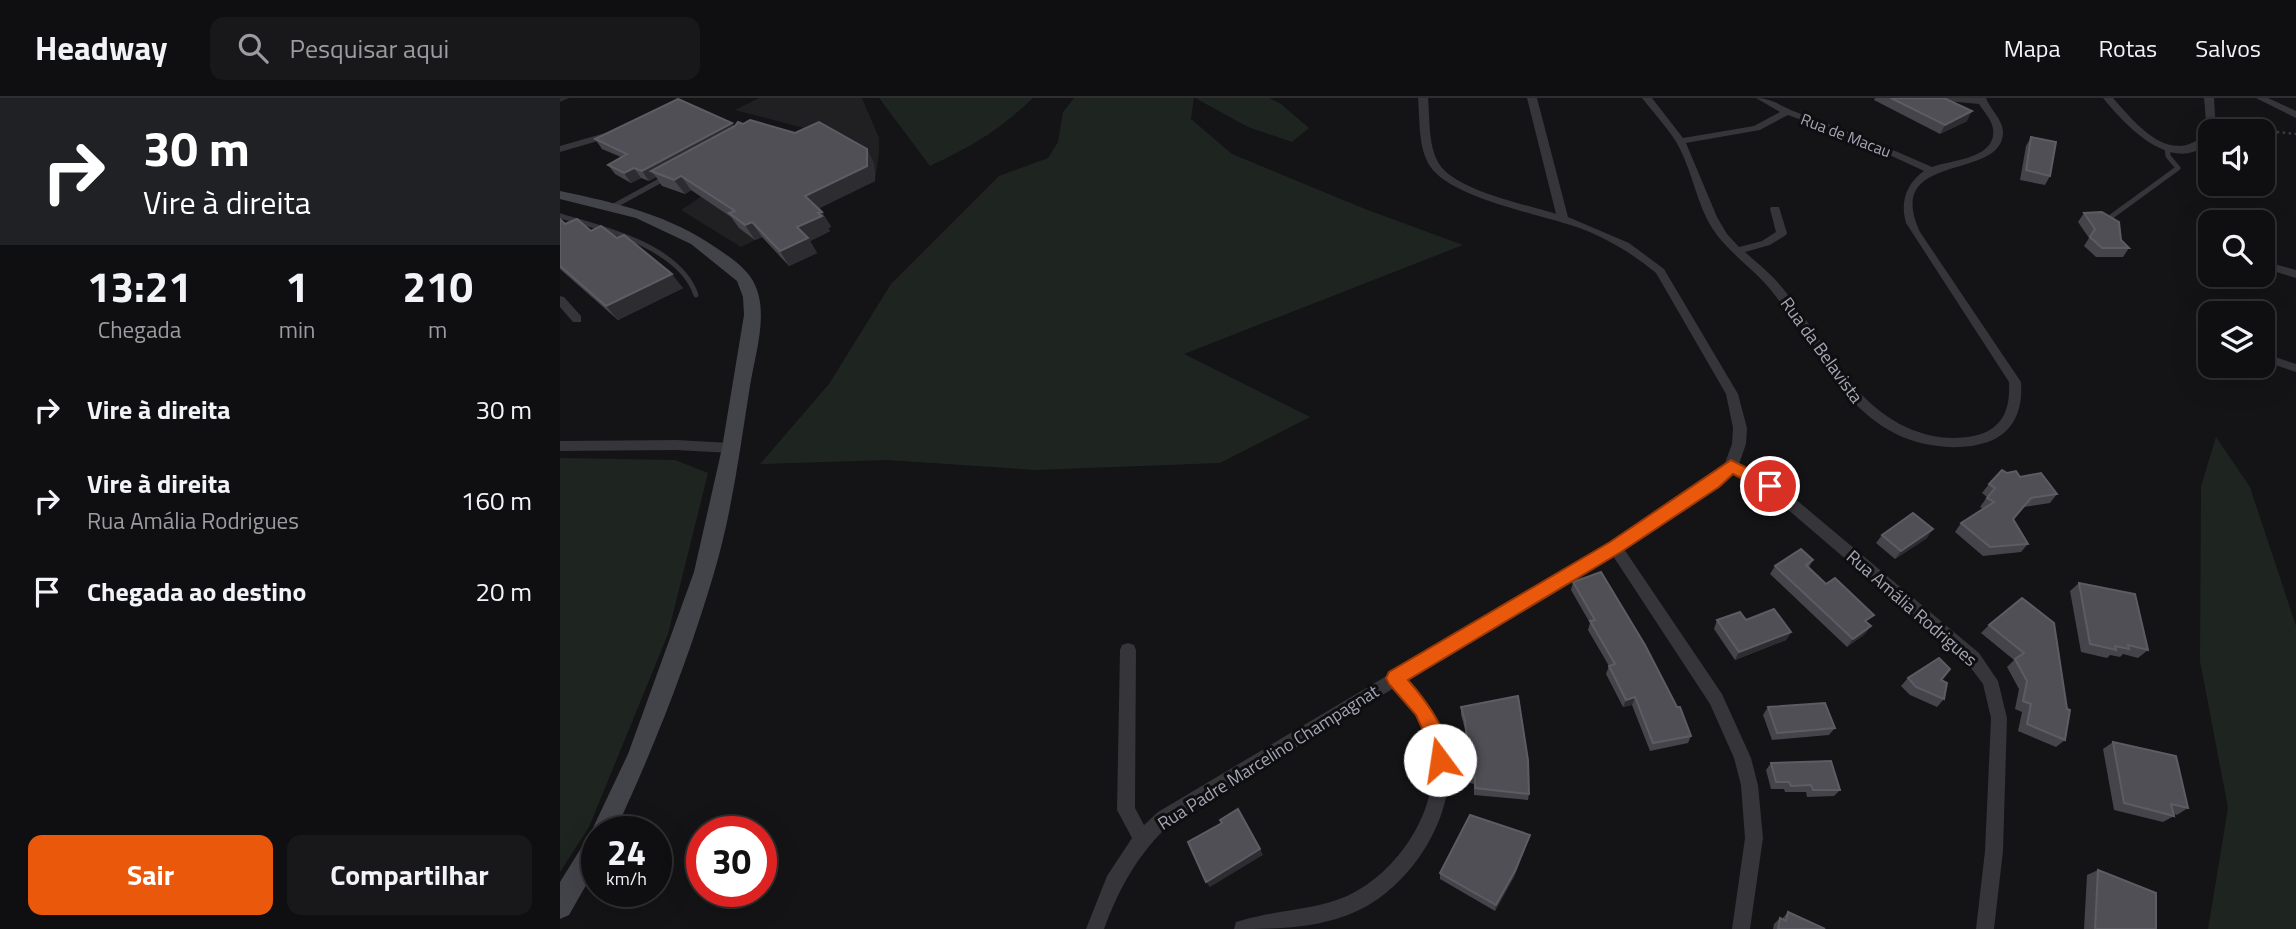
<!DOCTYPE html>
<html lang="pt">
<head>
<meta charset="utf-8">
<style>
  :root { --surface:#0f0e10; --page:#181719; --text:#f1f3f6; --muted:#9b9c9f; --line:#2f2e30; --accent:#ea580c }
  body { margin:0; font-family:"Titillium Web",sans-serif; background:var(--page); color:var(--text); height:100vh; display:flex; flex-direction:column; font-size:26px; white-space:nowrap }
  * { box-sizing:border-box; margin:0 }
  p { font-size:23px; color:var(--muted) }
  .icon { flex:none; width:38px; height:38px; fill:none; stroke:currentColor; stroke-width:2; stroke-linecap:round; stroke-linejoin:round }
  .map { position:relative; flex:1; overflow:hidden }
  .panel { display:flex; flex-direction:column; background:var(--surface); width:560px }
  .panel>* { flex:none }
  .hud { background:#202124; color:#fff; overflow:hidden }
  .fabs { position:absolute; left:1638px; top:21px; display:grid; gap:14px }
  .fabs a { display:grid; place-items:center; width:77px; height:77px; border-radius:14px; background:var(--surface); box-shadow:0 7px 28px #0002,0 0 0 2px var(--line); font-size:35px }
  .speed { position:absolute; left:21px; top:718px; display:flex; gap:14px; font-size:35px; font-weight:700; text-align:center }
  .speed>* { display:grid; place-content:center; width:91px; height:91px; border-radius:50%; background:var(--surface); box-shadow:0 7px 28px #0002,0 0 0 2px var(--line); line-height:1 }
  .speed small { font-size:18px; font-weight:400 }
  .speed .limit { border:10px solid #d22; background:#fff; color:#111 }
  .pin { position:absolute; display:grid; place-items:center; width:60px; height:60px; color:#fff; margin:-30px; border:4px solid #fff; border-radius:50%; box-shadow:0 2px 7px #0007 }
  .me { position:absolute; width:77px; margin:-38px; rotate:346deg; stroke-linejoin:round; filter:drop-shadow(0 0 5px #0008) }
  .turn { display:flex; align-items:center; gap:24px; height:147px; padding:0 28px; font-size:32px }
  .turn .icon { width:91px; height:91px; stroke-width:2.5 }
  .turn b { display:block; font-size:49px; line-height:60px }
  .eta { display:flex; justify-content:space-evenly; align-items:center; height:119px; text-align:center }
  .eta b { font-size:42px; font-weight:700; line-height:49px }
  .cta { display:flex; gap:14px; margin-top:auto; padding:14px 28px }
  .cta a { flex:1; height:80px; border-radius:14px; background:var(--accent); color:#fff; font-size:28px; font-weight:700; line-height:80px; text-align:center }
  .cta a+a { background:var(--page); color:var(--text) }
  ul { padding:0; list-style:none }
  li { display:flex; align-items:center; gap:21px; height:91px; padding:0 28px }
  li div { flex:1 }
  li b { display:block; font-size:26px }
  li em { font-style:normal }
  header { display:flex; align-items:center; gap:42px; box-sizing:border-box; height:98px; padding:0 35px; background:var(--surface); border-bottom:2px solid var(--line) }
  header strong { font-size:33px }
  nav { display:flex; gap:38px; margin-inline-start:auto; font-size:24px }
  .search { width:490px; height:63px; background:var(--page); display:flex; align-items:center; gap:18px; box-sizing:border-box; padding:0 24px; border-radius:14px; color:var(--muted); font-size:26px }
  main { display:flex; flex:1; min-height:0 }
  .map>svg:first-child { display:block }
  .built { fill:#201f22 }
  .green { fill:#1e2520 }
  .lines { fill:none; stroke-linecap:round; stroke-linejoin:round }
  .path { stroke:#3b3b41; stroke-width:2.5; stroke-dasharray:2.5 3.5; stroke-linecap:butt }
  .lane { stroke:#35353a; stroke-width:5 }
  .street { fill:#35353a; fill-rule:evenodd }
  .secondary { fill:#43434a; fill-rule:evenodd }
  .wall { fill:#45444a }
  .shaded-wall { fill:#2d2c30 }
  .building { fill:#504f56; stroke:#5d5c64; stroke-width:2 }
  .route { fill:#ea580c; stroke:#983908; stroke-width:2 }
  .labels { text-anchor:middle; dominant-baseline:central; stroke-width:6; stroke-linejoin:round; paint-order:stroke }
  .far-street-label { font-size:16px; fill:#a5a6b5; stroke:#0f0e10 }
  .street-label { font-size:18px; fill:#a5a6b5; stroke:#0f0e10 }
</style>
</head>
<body>
<header>
<strong>Headway</strong>
<div class="search"><svg class="icon" aria-label="search" viewBox="0 0 24 24"><circle cx="10" cy="10" r="6"/><path d="M15 15l6 6"/></svg>Pesquisar aqui</div>
<nav><a>Mapa</a><a>Rotas</a><a>Salvos</a></nav>
</header>
<main>
<section class="panel">
<div class="hud">
<div class="turn"><svg class="icon" aria-label="right" viewBox="0 0 24 24"><path d="M7 20v-9h11M14 6l5 5-5 5"/></svg><div><b>30 m</b>Vire à direita</div></div>
</div>
<div class="eta">
<div><b>13:21</b><p>Chegada</p></div>
<div><b>1</b><p>min</p></div>
<div><b>210</b><p>m</p></div>
</div>
<ul>
<li><svg class="icon" aria-label="right" viewBox="0 0 24 24"><path d="M7 20v-9h11M14 6l5 5-5 5"/></svg><div><b>Vire à direita</b></div><em>30 m</em></li>
<li><svg class="icon" aria-label="right" viewBox="0 0 24 24"><path d="M7 20v-9h11M14 6l5 5-5 5"/></svg><div><b>Vire à direita</b><p>Rua Amália Rodrigues</p></div><em>160 m</em></li>
<li><svg class="icon" aria-label="arrive" viewBox="0 0 24 24"><path d="M6 21V4h12l-3 4 3 4H6"/></svg><div><b>Chegada ao destino</b></div><em>20 m</em></li>
</ul>
<div class="cta"><a>Sair</a><a>Compartilhar</a></div>
</section>
<div class="map">
<svg width="1736" height="831" viewBox="0 0 1736 831">
  <rect width="100%" height="100%" fill="#141315"/>
  <!-- built -->
  <polygon class="built" points="199,0 302,0 319,40 319,55 315,82 181,149 121,112 244,30 175,12"/>
  <!-- green -->
  <g class="green">
    <path d="M319 0H473C437 34 414 47 370 68Z"/>
    <polygon points="514,0 634,0 631,21 672,56 805,111 903,147 624,256 750,319 660,365 475,372 326,362 200,366 269,286 331,186 439,78 488,60 498,44 503,14"/>
    <polygon points="635,0 709,0 721,6 749,30 732,44 688,29"/>
    <polygon points="1656,339 1690,389 1736,528 1736,831 1648,831 1668,710 1640,563 1641,388"/>
    <polygon points="0,360 115,362 148,375 108,536 29,729 0,774"/>
  </g>
  <g class="lines">
    <!-- path -->
    <polyline class="path" points="1663,28 1736,36"/>
    <!-- lane -->
    <g class="lane">
      <polyline points="52,109 107,79"/>
      <path d="M0 118C44 130 120 149 136 197"/>
      <polyline points="1548,121 1618,70 1608,58 1607,49"/>
    </g>
    <!-- street -->
    <g class="street">
      <path d="M858 0H868C870 20 868 46 878 64 894 93 966 106 996 116L967 0H977L1008 119 1069 145 1104 171 1178 296 1187 330 1186 346 1179 366 1215 384 1419 555 1438 583 1447 620 1443 753 1434 831H1416L1425 753 1431 620 1423 586 1407 565 1205 392 1172 375 1158 389 1064 451 1162 596 1191 660 1198 687 1203 740 1190 831H1172L1185 740 1181 687 1174 660 1150 606 1053 458 847 582C863 601 880 621 886 646 901 708 858 780 805 809 764 831 719 831 674 831L676 824 683 822C717 812 755 812 787 798 842 773 889 699 867 639 861 620 846 605 834 590L610 726C578 756 559 790 544 831H526L547 778 572 740 557 712 560 552 562 547 568 545 574 547 576 552 575 710 584 727 598 714 1050 445 1148 381 1165 365 1172 346 1173 330 1166 296 1096 175C1073 156 1050 142 1022 131 985 117 891 101 870 68 858 50 860 22 858 0Z"/>
      <path d="M1082 0H1092L1123 40 1194 28 1220 14 1196 0C1212 0 1222 9 1236 14 1282 31 1327 49 1372 69 1391 62 1437 61 1433 31 1432 22 1424 14 1419 6L1386 3 1381 0H1426C1430 11 1443 22 1443 34 1443 84 1322 52 1360 134L1461 284C1463 310 1455 334 1428 344 1407 351 1386 350 1365 346 1289 329 1258 252 1214 196 1196 172 1169 156 1152 130 1137 106 1133 77 1120 51 1111 33 1095 17 1082 0ZM1228 17 1308 47 1364 73C1346 86 1340 104 1346 125L1449 284C1450 306 1446 324 1426 334 1410 341 1389 341 1373 338 1295 321 1267 243 1220 187 1210 175 1197 165 1185 154L1210 147 1226 137 1227 135 1219 109H1211L1210 111 1216 134 1202 143 1179 149 1167 136 1157 119 1126 45 1200 32Z"/>
      <path d="M1543 0H1553C1578 28 1610 69 1647 35L1644 0H1654L1656 33H1650V43C1614 80 1565 27 1543 0Z"/>
      <polygon points="1696,0 1708,0 1736,13 1736,20"/>
      <polygon points="52,33 55,34 55,38 0,54 0,48"/>
      <polygon points="1703,163 1736,172 1736,180 1703,170"/>
      <polygon points="0,198 4,199 21,218 21,224 13,224 0,209"/>
      <polygon points="1703,255 1736,266 1736,274 1703,263"/>
      <polygon points="116,342 171,345 178,350 171,355 116,352 0,353 0,343"/>
    </g>
    <!-- secondary -->
    <path class="secondary" d="M0 93C57 105 110 117 158 151 171 160 185 169 193 183 210 213 195 256 190 288 180 350 172 415 154 475 128 563 94 650 55 733H37V768L9 817 0 821V784L31 734 68 656 134 474 162 350 184 217 183 199 177 183 131 146 76 120 0 101Z"/>
  </g>
  <!-- wall -->
  <g class="wall">
    <polygon points="1315,0 1384,0 1407,23 1380,36 1314,2"/>
    <polygon points="183,26 307,51 314,66 315,83 259,110 262,114 271,129 268,130 270,133 250,143 257,155 229,168 202,139 195,142 179,130 171,119 131,92 125,96 102,88 96,79 89,83 81,80 71,85 55,76 48,67 61,59 42,51 35,41 174,29"/>
    <polygon points="1471,39 1490,78 1485,87 1460,82 1466,48"/>
    <polygon points="1524,115 1561,142 1569,150 1563,159 1536,159 1524,148 1529,140 1518,124"/>
    <polygon points="0,121 5,126 57,140 123,190 58,222 0,171"/>
    <polygon points="1447,375 1460,379 1497,396 1490,405 1464,409 1453,422 1468,446 1461,454 1423,458 1395,434 1401,425 1424,411 1420,409 1427,399 1422,395 1429,386"/>
    <polygon points="1322,437 1367,440 1335,461 1316,445"/>
    <polygon points="1253,462 1249,469 1308,526 1305,536 1287,549 1210,476 1215,468"/>
    <polygon points="1013,484 1131,638 1128,645 1090,653 1072,607 1063,609 1046,576 1049,568 1028,532 1030,525 1011,492"/>
    <polygon points="1519,485 1588,552 1578,560 1563,556 1560,559 1550,557 1547,560 1521,554 1510,493"/>
    <polygon points="1462,500 1505,642 1496,649 1458,633 1462,614 1455,611 1459,591 1447,569 1454,562 1421,535 1429,527"/>
    <polygon points="1157,522 1231,534 1226,542 1175,562 1154,531"/>
    <polygon points="1348,580 1381,582 1384,601 1377,609 1350,597 1341,588"/>
    <polygon points="901,609 969,696 968,702 914,697 914,686 910,685 905,631 901,617"/>
    <polygon points="1208,609 1275,630 1269,637 1212,642 1203,617"/>
    <polygon points="1553,644 1628,710 1617,717 1613,716 1614,718 1603,724 1554,712 1543,651"/>
    <polygon points="1211,665 1280,692 1274,698 1247,699 1246,694 1225,694 1224,691 1211,691 1206,672"/>
    <polygon points="970,737 954,779 935,813 880,781 880,775"/>
    <polygon points="1538,772 1596,831 1524,831 1527,777"/>
    <polygon points="1228,814 1265,831 1213,831 1214,826 1220,820 1222,821"/>
  </g>
  <!-- shaded-wall -->
  <g class="shaded-wall">
    <polygon points="0,0 9,0 0,4"/>
    <polygon points="1412,13 1407,23 1380,36 1385,27"/>
    <polygon points="172,25 178,34 91,73 96,79 89,83 82,73"/>
    <polygon points="307,51 314,66 315,83 254,113 245,98"/>
    <polygon points="74,70 81,80 71,85 64,75"/>
    <polygon points="121,78 131,92 125,96 114,82"/>
    <polygon points="262,114 271,129 268,130 270,133 250,143 257,155 229,168 220,153 237,129"/>
    <polygon points="192,124 202,139 195,142 185,127"/>
    <polygon points="112,176 123,190 58,222 46,208"/>
    <polygon points="1373,431 1367,440 1335,461 1341,453"/>
    <polygon points="1311,528 1305,536 1287,549 1293,541"/>
    <polygon points="1231,534 1226,542 1175,562 1179,554"/>
    <polygon points="1075,599 1072,607 1063,609 1066,602"/>
    <polygon points="970,737 954,779 935,813 936,807"/>
    <polygon points="700,751 703,757 650,789 646,784"/>
  </g>
  <!-- building -->
  <g class="building">
    <polygon points="1331,0 1384,0 1412,13 1385,27"/>
    <polygon points="118,1 172,25 82,73 74,70 64,75 48,67 67,56 35,41"/>
    <polygon points="190,22 235,35 259,24 307,51 307,68 245,98 262,114 258,115 262,118 237,129 248,140 220,153 192,124 185,127 169,115 175,113 121,78 114,82 91,73 175,28 178,24 183,26"/>
    <polygon points="1471,39 1496,44 1490,78 1466,72"/>
    <polygon points="1542,114 1559,124 1561,142 1569,150 1542,150 1530,139 1535,131 1524,115"/>
    <polygon points="0,121 5,126 17,121 31,133 41,128 57,140 64,137 112,176 46,208 0,168"/>
    <polygon points="1442,372 1447,375 1456,373 1460,379 1481,375 1497,396 1471,400 1453,421 1468,446 1430,449 1401,425 1434,404 1427,400 1435,390 1429,386"/>
    <polygon points="1353,415 1373,431 1341,453 1322,437"/>
    <polygon points="1241,451 1253,462 1246,467 1266,486 1275,480 1314,517 1305,523 1311,528 1293,541 1215,468"/>
    <polygon points="1041,474 1085,547 1117,609 1120,609 1131,638 1093,645 1075,599 1066,602 1049,568 1055,566 1030,523 1035,522 1013,484"/>
    <polygon points="1519,485 1575,496 1588,552 1568,547 1569,551 1555,548 1556,552 1530,546"/>
    <polygon points="1462,500 1494,525 1507,611 1510,612 1505,642 1467,626 1471,606 1463,603 1467,583 1455,561 1464,555 1429,527"/>
    <polygon points="1214,511 1231,534 1179,554 1157,522 1180,514 1186,522"/>
    <polygon points="1379,560 1390,571 1381,582 1387,585 1384,601 1356,589 1348,580"/>
    <polygon points="958,598 968,662 969,696 915,690 915,679 911,679 905,623 901,609"/>
    <polygon points="1265,605 1275,630 1217,635 1208,609"/>
    <polygon points="1553,644 1616,658 1628,710 1611,706 1614,718 1564,705"/>
    <polygon points="1271,663 1280,692 1253,692 1251,687 1231,688 1229,684 1216,684 1211,665"/>
    <polygon points="678,711 700,751 646,784 628,744 662,725 660,722"/>
    <polygon points="910,717 970,737 955,773 936,807 880,775"/>
    <polygon points="1538,772 1596,795 1596,831 1535,831"/>
    <polygon points="1228,814 1265,831 1218,831 1220,820 1226,823"/>
  </g>
  <!-- route -->
  <path class="route" d="M1171 362 1215 384 1217 388 1215 392H1204L1173 376 1159 389 1061 454 848 582C864 600 898 644 887 668L880 671 873 668 862 630 856 617 829 586 826 580 829 574 1050 444Z"/>
  <g class="labels">
    <!-- far-street labels -->
    <g class="far-street-label">
      <text transform="translate(1286 37) rotate(21)">Rua de Macau</text>
    </g>
    <!-- street labels -->
    <g class="street-label">
      <text transform="translate(1262 252) rotate(54)">Rua da Belavista</text>
      <text transform="translate(1352 510) rotate(41)">Rua Amália Rodrigues</text>
      <text transform="translate(708 659) rotate(-32)">Rua Padre Marcelino Champagnat</text>
    </g>
  </g>
</svg>
<div class="fabs">
<a><svg class="icon" aria-label="sound" viewBox="0 0 24 24"><path d="M4 9h4l5-4v14l-5-4H4zM17 9q2 3 0 6"/></svg></a>
<a><svg class="icon" aria-label="search" viewBox="0 0 24 24"><circle cx="10" cy="10" r="6"/><path d="M15 15l6 6"/></svg></a>
<a><svg class="icon" aria-label="layers" viewBox="0 0 24 24"><path d="M12 4l9 5-9 5-9-5zM3 14l9 5 9-5"/></svg></a>
</div>
<div class="speed"><div>24<small>km/h</small></div><div class="limit">30</div></div>
<div class="pin" style="left:1210px;top:388px;background:#d93025"><svg class="icon" aria-label="arrive" viewBox="0 0 24 24"><path d="M6 21V4h12l-3 4 3 4H6"/></svg></div>
<svg class="me" style="left:880px;top:662px" viewBox="-20 -20 40 40"><circle r="19" fill="#fff"/><path d="M0-13L10 11 0 6-10 11z" fill="#ea580c"/></svg>
</div>
</main>
</body>
</html>
